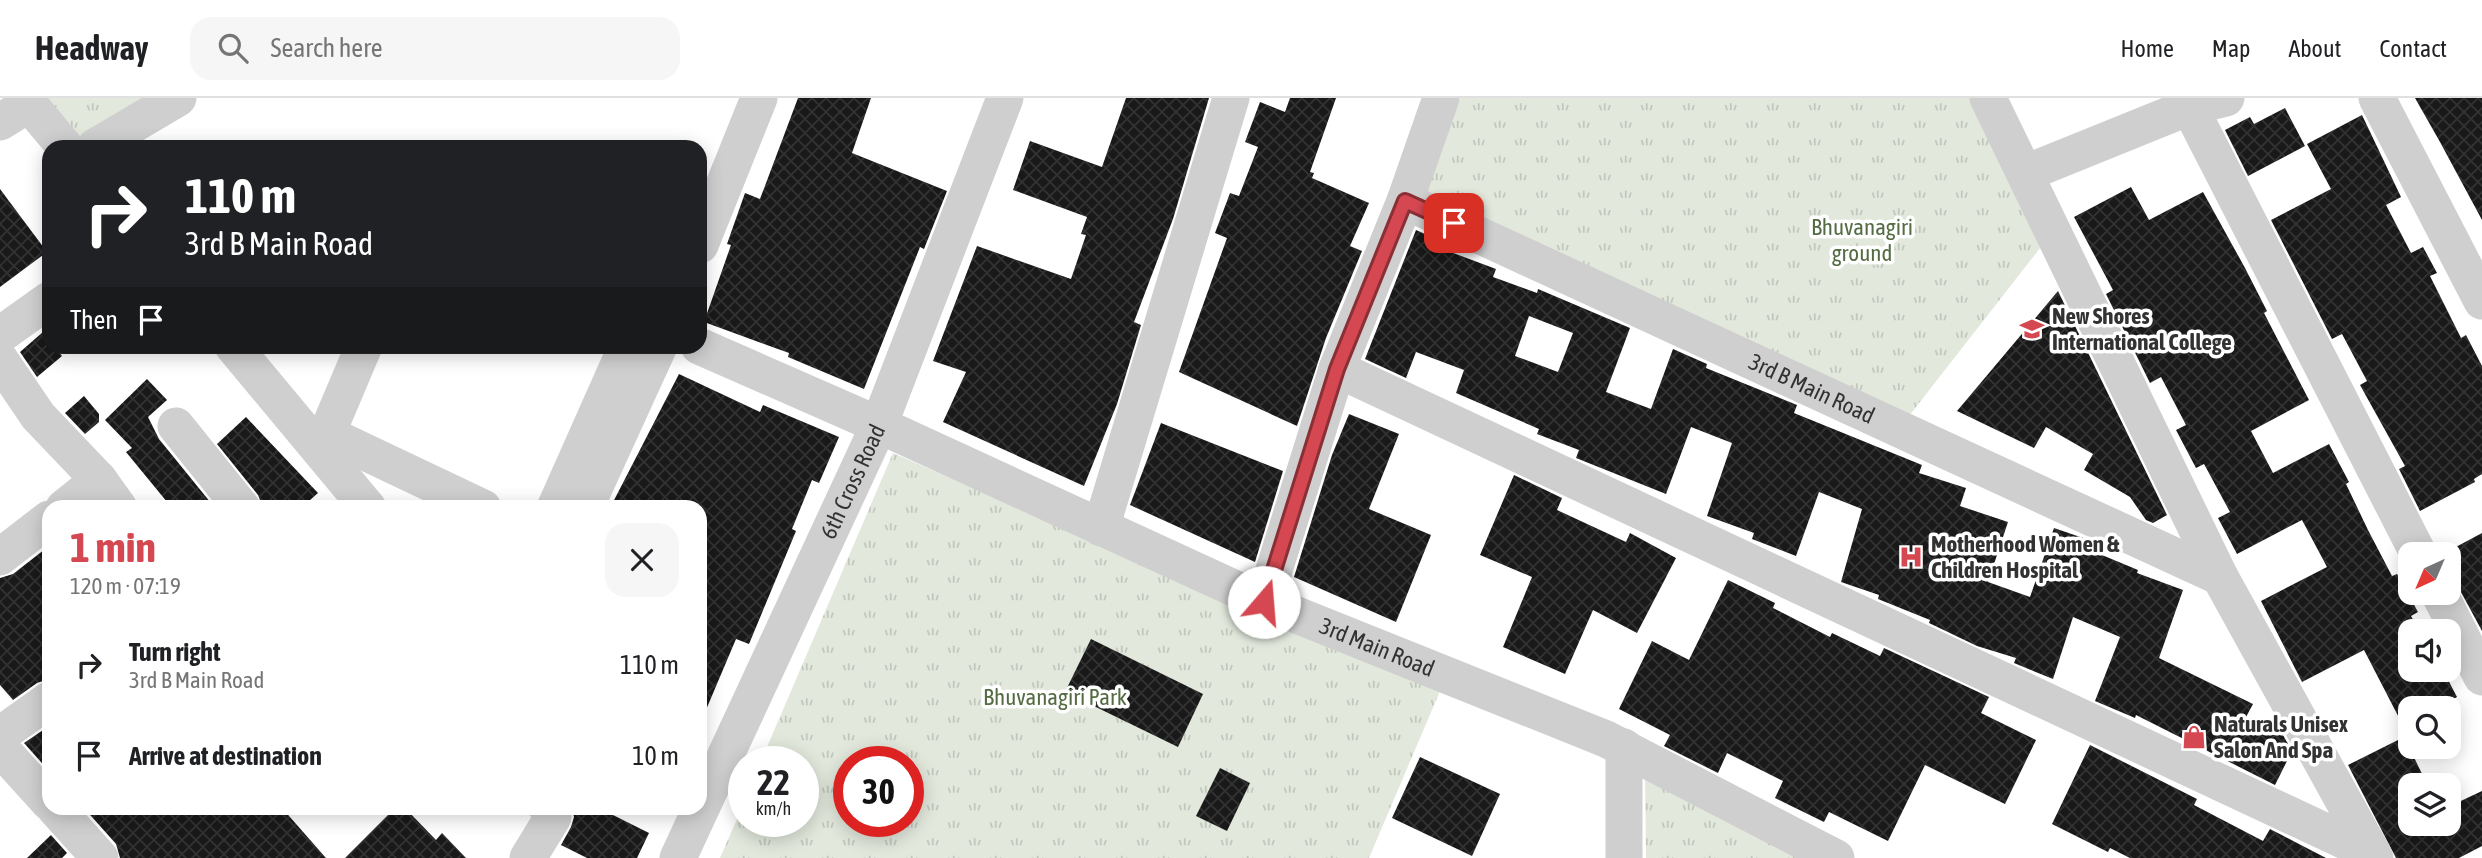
<!DOCTYPE html>
<html lang="en">
<head>
<meta charset="utf-8">
<style>
  :root { --surface:#fff; --page:#f6f6f6; --text:#202124; --muted:#757577; --line:#e0e0e0; --accent:#d54851 }
  body { margin:0; font-family:"Asap Condensed",sans-serif; background:var(--page); color:var(--text); height:100vh; display:flex; flex-direction:column; font-size:26px; white-space:nowrap }
  * { box-sizing:border-box; margin:0 }
  p { font-size:23px; color:var(--muted) }
  .icon { flex:none; width:38px; height:38px; fill:none; stroke:currentColor; stroke-width:2; stroke-linecap:round; stroke-linejoin:round }
  .map { position:relative; flex:1; overflow:hidden }
  .sheet { position:absolute; left:42px; top:402px; width:665px; height:315px; display:flex; flex-direction:column; background:var(--surface); border-radius:21px; box-shadow:0 4px 18px #0003 }
  .sheet>* { flex:none }
  .hud { position:absolute; left:42px; top:42px; width:665px; height:214px; border-radius:21px; box-shadow:0 4px 18px #0003; background:#202124; color:#fff; overflow:hidden }
  .needle { width:46px; rotate:224deg }
  .controls { position:absolute; left:2398px; top:444px; display:grid; gap:14px }
  .controls a { display:grid; place-items:center; width:63px; height:63px; border-radius:14px; background:var(--surface); box-shadow:0 4px 18px #0003; font-size:35px }
  .speed { position:absolute; left:728px; top:648px; display:flex; gap:14px; font-size:35px; font-weight:700; text-align:center }
  .speed>* { display:grid; place-content:center; width:91px; height:91px; border-radius:50%; background:var(--surface); box-shadow:0 4px 18px #0003; line-height:1 }
  .speed small { font-size:18px; font-weight:400 }
  .speed .limit { border:10px solid #d22; background:#fff; color:#111 }
  .pin { position:absolute; display:grid; place-items:center; width:60px; height:60px; color:#fff; margin:-30px; border-radius:14px; box-shadow:0 4px 10px #0006 }
  .me { position:absolute; width:77px; margin:-38px; rotate:18deg; stroke-linejoin:round; filter:drop-shadow(0 0 5px #0008) }
  .turn { display:flex; align-items:center; gap:24px; height:147px; padding:0 28px; font-size:32px }
  .turn .icon { width:91px; height:91px; stroke-width:2.5 }
  .turn b { display:block; font-size:49px; line-height:60px }
  .then { display:flex; align-items:center; height:66px; padding:0 28px; background:#0003; gap:14px; font-size:26px }
  .round { display:grid; place-items:center; flex:none; width:74px; height:74px; border-radius:21px; background:var(--page) }
  .overview { display:flex; align-items:center; justify-content:space-between; height:119px; padding:0 28px }
  h1 { font-size:42px; font-weight:700; line-height:52px; color:var(--accent) }
  ul { padding:0; list-style:none }
  li { display:flex; align-items:center; gap:21px; height:91px; padding:0 28px }
  li div { flex:1 }
  li b { display:block; font-size:26px }
  li em { font-style:normal }
  header { display:flex; align-items:center; gap:42px; box-sizing:border-box; height:98px; padding:0 35px; background:var(--surface); border-bottom:2px solid var(--line) }
  header strong { font-size:33px }
  nav { display:flex; gap:38px; margin-inline-start:auto; font-size:24px }
  .search { width:490px; height:63px; background:var(--page); display:flex; align-items:center; gap:18px; box-sizing:border-box; padding:0 24px; border-radius:21px; color:var(--muted); font-size:26px }
  .map>svg:first-child { display:block }
  .grass { fill:url(#grass-tufts); fill-rule:evenodd }
  .building { fill:url(#building-cross-hatch); fill-rule:evenodd }
  .lines { fill:none; stroke-linecap:round; stroke-linejoin:round }
  .minor { stroke:#cfcfcf; stroke-width:37 }
  .route-casing { stroke:#8a2f35; stroke-width:18 }
  .route { stroke:#d54851; stroke-width:12 }
  .labels { text-anchor:middle; dominant-baseline:central; stroke-width:7; stroke-linejoin:round; paint-order:stroke }
  .park-label { font-size:23px; fill:#556b43; stroke:#fff }
  .poi-label { font-size:23px; font-weight:bold; fill:#323232; stroke:#fff; text-anchor:start }
  .street-label { font-size:23px; fill:#323232; stroke:#fff }
</style>
</head>
<body>
<header>
<strong>Headway</strong>
<div class="search"><svg class="icon" aria-label="search" viewBox="0 0 24 24"><circle cx="10" cy="10" r="6"/><path d="M15 15l6 6"/></svg>Search here</div>
<nav><a>Home</a><a>Map</a><a>About</a><a>Contact</a></nav>
</header>
<div class="map">
<svg width="2482" height="760" viewBox="0 0 2482 760">
  <defs>
    <pattern id="grass-tufts" width="24" height="20" patternUnits="userSpaceOnUse" patternTransform="scale(1.75)"><rect width="24" height="20" fill="#e2e8dc"/><path d="M3 7l-1-3M5 7V3M7 7l1-3M15 17l-1-3M17 17v-4M19 17l1-3" fill="none" stroke="#c2c7bd"/></pattern>
    <pattern id="building-cross-hatch" width="8" height="8" patternUnits="userSpaceOnUse" patternTransform="scale(1.75)"><rect width="8" height="8" fill="#191919"/><path d="M0 0l8 8M0 8l8-8" fill="none" stroke="#323232"/></pattern>
  </defs>
  <rect width="100%" height="100%" fill="#fff"/>
  <!-- grass -->
  <g class="grass">
    <polygon points="41,0 151,0 79,43"/>
    <polygon points="1460,0 1970,0 2044,145 1909,318 1424,102"/>
    <path d="M893 355 1440 593 1369 760H720L744 705V723H803V663H761ZM849 663H908V723H849Z"/>
    <polygon points="1645,676 1800,760 1646,760"/>
  </g>
  <!-- building -->
  <g class="building">
    <polygon points="798,0 871,0 852,55 947,93 924,151 920,149 864,291 788,259 789,255 704,224 731,147 727,146 745,95 760,101"/>
    <polygon points="1126,0 1209,0 1173,121 1134,224 1141,227 1117,306 1084,388 943,324 966,274 933,263 977,148 1071,181 1086,137 1081,136 1087,119 1013,92 1030,43 1102,69"/>
    <polygon points="1290,0 1336,0 1310,74 1314,75 1312,80 1369,105 1350,148 1362,153 1326,240 1297,328 1179,274 1227,140 1215,135 1230,95 1239,98 1258,49 1245,44 1260,4 1285,14"/>
    <polygon points="2415,0 2482,0 2482,122 2440,44"/>
    <polygon points="2285,10 2305,48 2248,78 2225,32 2250,19 2254,26"/>
    <polygon points="2362,17 2401,99 2386,107 2411,155 2423,149 2437,175 2430,178 2461,240 2466,237 2482,268 2482,376 2474,381 2475,384 2420,413 2399,371 2405,368 2360,287 2367,283 2342,236 2332,241 2271,122 2331,91 2307,46"/>
    <polygon points="2131,89 2149,122 2203,94 2245,170 2267,213 2264,215 2309,302 2251,333 2273,375 2329,346 2349,384 2346,386 2368,432 2392,478 2397,476 2418,514 2411,518 2420,534 2410,534 2410,572 2443,572 2457,599 2435,611 2410,611 2410,641 2364,552 2302,584 2261,503 2327,469 2302,422 2237,456 2218,420 2230,414 2204,366 2196,370 2176,332 2186,327 2161,279 2150,285 2106,196 2113,192 2074,119"/>
    <polygon points="0,91 47,154 0,189"/>
    <path d="M1416 132 1450 147 1448 153 1496 171 1493 179 1537 195 1538 191 1630 230 1606 294 1651 311 1673 251 1707 266 1706 270 1797 307 1794 315 1922 367 1919 375 1966 390 1960 408 2008 424 1988 484 2030 499 2054 430 2092 443 2090 452 2138 472 2137 475 2183 492 2159 560 2253 606 2246 619 2283 637 2292 653 2275 687 2136 617 2135 620 2095 603 2120 539 2073 519 2053 581 2014 565 2016 560 1977 548 1929 525 1930 522 1878 501 1879 497 1841 484 1862 411 1819 394 1796 458 1752 441 1754 435 1707 418 1732 345 1691 329 1666 396 1576 360 1579 352 1537 336 1539 331 1456 295 1464 272 1416 254 1406 280 1365 261ZM1529 218 1573 235 1558 274 1515 258Z"/>
    <polygon points="2058,193 2167,417 2153,425 2146,422 2130,399 2084,372 2093,356 2046,329 2034,350 1957,313"/>
    <polygon points="43,234 49,241 49,248 55,248 62,258 37,279 20,254"/>
    <polygon points="679,276 760,314 763,307 839,339 819,385 812,382 792,431 796,433 749,546 736,541 700,626 700,410 610,410"/>
    <polygon points="147,281 167,302 148,319 159,341 215,410 172,410 126,354 132,350 105,322"/>
    <polygon points="84,298 99,316 99,324 85,336 65,315"/>
    <polygon points="1349,316 1399,336 1369,411 1431,437 1396,524 1294,479 1332,357"/>
    <polygon points="246,319 318,395 301,410 263,410 258,397 217,346"/>
    <polygon points="1161,325 1283,373 1255,464 1130,407"/>
    <polygon points="1514,377 1562,400 1557,412 1626,444 1630,435 1676,460 1637,535 1593,512 1565,576 1503,549 1532,479 1480,457"/>
    <polygon points="2482,435 2482,533 2448,470 2448,457 2441,457"/>
    <polygon points="49,448 49,581 37,585 13,602 0,587 0,480 13,476"/>
    <polygon points="1728,482 1775,505 1773,510 1830,539 1832,535 1880,558 1884,550 1989,599 1981,615 2036,642 2005,706 1925,667 1888,743 1829,714 1824,724 1775,700 1783,683 1727,655 1718,675 1664,648 1670,637 1619,611 1652,543 1689,562"/>
    <polygon points="1091,541 1203,596 1178,649 1065,594"/>
    <polygon points="49,628 49,673 24,645"/>
    <polygon points="2404,639 2428,688 2410,688 2410,726 2448,726 2448,709 2482,693 2482,748 2459,760 2396,760 2348,667"/>
    <polygon points="2090,647 2197,701 2194,707 2263,743 2270,731 2326,760 2130,760 2110,750 2108,754 2052,726"/>
    <polygon points="1420,659 1500,696 1472,758 1392,720"/>
    <polygon points="1220,670 1250,685 1227,733 1196,718"/>
    <polygon points="84,710 282,710 326,760 120,760 116,746"/>
    <polygon points="395,710 405,710 436,742 442,735 466,760 345,760"/>
    <polygon points="572,710 599,710 649,735 637,760 587,760 561,747 571,729 574,719"/>
    <polygon points="51,737 67,755 62,760 27,760"/>
  </g>
  <g class="lines">
    <!-- minor -->
    <g class="minor">
      <polyline points="24,0 65,49"/>
      <polyline points="1988,0 2220,479 2375,760"/>
      <polyline points="2185,0 2419,457"/>
      <polyline points="2377,0 2482,203"/>
      <polyline points="0,24 29,6"/>
      <polyline points="95,49 178,0"/>
      <polyline points="2026,75 2189,9 2226,0"/>
      <path id="s1" d="M1405 103 2220 479"/>
      <polyline points="700,147 759,0"/>
      <polyline points="0,237 49,202"/>
      <polyline points="233,248 368,410"/>
      <path id="s2" d="M699 248 879 327 1264 504 1606 641 1836 760"/>
      <polyline points="0,262 38,318 99,382 119,410"/>
      <polyline points="1337,271 2373,756"/>
      <polyline points="176,328 242,410"/>
      <polyline points="327,336 483,410"/>
      <polyline points="320,352 364,248"/>
      <polyline points="64,410 99,382"/>
      <polyline points="555,410 627,248"/>
      <polyline points="585,410 659,248"/>
      <polyline points="1101,430 1231,0"/>
      <polyline points="0,459 49,421"/>
      <polyline points="2439,495 2482,579"/>
      <polyline points="1264,504 1337,271 1405,103 1441,0"/>
      <polyline points="0,637 49,602"/>
      <polyline points="1624,649 1624,760"/>
      <polyline points="0,650 49,704"/>
      <polyline points="55,710 100,760"/>
      <polyline points="528,760 553,719 547,710"/>
      <path id="s3" d="M678 760 879 327 1005 0"/>
    </g>
  </g>
  <g class="lines">
    <!-- route casing -->
    <g class="route-casing">
      <polyline id="route" points="1264,504 1337,271 1405,103 1454,125"/>
    </g>
    <!-- route -->
    <use href="#route" class="route"/>
  </g>
  <!-- icons -->
  <defs>
    <g id="university-bare" transform="scale(1.89)"><path d="M0-5L7-2L0 1L-7-2ZM-4 1L0 2.5L4 1V4Q0 6-4 4Z" fill="#d54851" stroke="#fff" stroke-width="2.5" paint-order="stroke"/></g>
    <g id="hospital-bare" transform="scale(1.89)"><path d="M-5-5h3v3.5h4V-5h3V5h-3V1.5h-4V5h-3Z" fill="#d54851" stroke="#fff" stroke-width="2.5" paint-order="stroke"/></g>
    <g id="shop-bare" transform="scale(1.89)"><path d="M-5-2.5h2.3a2.7 3.5 0 0 1 5.4 0H5L5.5 6h-11ZM-1.5-2.5h3a1.5 2.3 0 0 0-3 0Z" fill="#d54851" stroke="#fff" stroke-width="2.5" paint-order="stroke"/></g>
  </defs>
  <g fill-rule="evenodd">
    <use href="#university-bare" x="2032" y="231"/>
    <use href="#hospital-bare" x="1911" y="459"/>
    <use href="#shop-bare" x="2194" y="639"/>
  </g>
  <g class="labels">
    <!-- park labels -->
    <g class="park-label">
      <text x="1862" y="129">Bhuvanagiri<tspan x="1862" dy="26">ground</tspan></text>
      <text x="1055" y="599">Bhuvanagiri Park</text>
    </g>
    <!-- poi labels -->
    <g class="poi-label">
      <text x="2052" y="218">New Shores<tspan x="2052" dy="26">International College</tspan></text>
      <text x="1931" y="446">Motherhood Women &amp;<tspan x="1931" dy="26">Children Hospital</tspan></text>
      <text x="2214" y="626">Naturals Unisex<tspan x="2214" dy="26">Salon And Spa</tspan></text>
    </g>
    <!-- street labels -->
    <g class="street-label">
      <text stroke="none"><textPath href="#s1" startOffset="448">3rd B Main Road</textPath></text>
      <text stroke="none"><textPath href="#s3" startOffset="415">6th Cross Road</textPath></text>
      <text stroke="none"><textPath href="#s2" startOffset="742">3rd Main Road</textPath></text>
    </g>
  </g>
</svg>
<div class="controls">
<a><svg class="needle" viewBox="-14 -14 28 28"><path d="M0-13l5 13h-10z" fill="#e53935"/><path d="M0 13l5-13h-10z" fill="#757577"/></svg></a>
<a><svg class="icon" aria-label="sound" viewBox="0 0 24 24"><path d="M4 9h4l5-4v14l-5-4H4zM17 9q2 3 0 6"/></svg></a>
<a><svg class="icon" aria-label="search" viewBox="0 0 24 24"><circle cx="10" cy="10" r="6"/><path d="M15 15l6 6"/></svg></a>
<a><svg class="icon" aria-label="layers" viewBox="0 0 24 24"><path d="M12 4l9 5-9 5-9-5zM3 14l9 5 9-5"/></svg></a>
</div>
<div class="speed"><div>22<small>km/h</small></div><div class="limit">30</div></div>
<div class="pin" style="left:1454px;top:125px;background:#d93025"><svg class="icon" aria-label="arrive" viewBox="0 0 24 24"><path d="M6 21V4h12l-3 4 3 4H6"/></svg></div>
<svg class="me" style="left:1264px;top:504px" viewBox="-20 -20 40 40"><circle r="19" fill="#fff"/><path d="M0-13L10 11 0 6-10 11z" fill="#d54851"/></svg>
<div class="hud">
<div class="turn"><svg class="icon" aria-label="right" viewBox="0 0 24 24"><path d="M7 20v-9h11M14 6l5 5-5 5"/></svg><div><b>110 m</b>3rd B Main Road</div></div>
<div class="then">Then<svg class="icon" aria-label="arrive" viewBox="0 0 24 24"><path d="M6 21V4h12l-3 4 3 4H6"/></svg></div>
</div>
<section class="sheet">
<div class="overview"><div><h1>1 min</h1><p>120 m · 07:19</p></div><a class="round"><svg class="icon" aria-label="close" viewBox="0 0 24 24"><path d="M6 6l12 12M18 6L6 18"/></svg></a></div>
<ul>
<li><svg class="icon" aria-label="right" viewBox="0 0 24 24"><path d="M7 20v-9h11M14 6l5 5-5 5"/></svg><div><b>Turn right</b><p>3rd B Main Road</p></div><em>110 m</em></li>
<li><svg class="icon" aria-label="arrive" viewBox="0 0 24 24"><path d="M6 21V4h12l-3 4 3 4H6"/></svg><div><b>Arrive at destination</b></div><em>10 m</em></li>
</ul>
</section>
</div>
</body>
</html>
